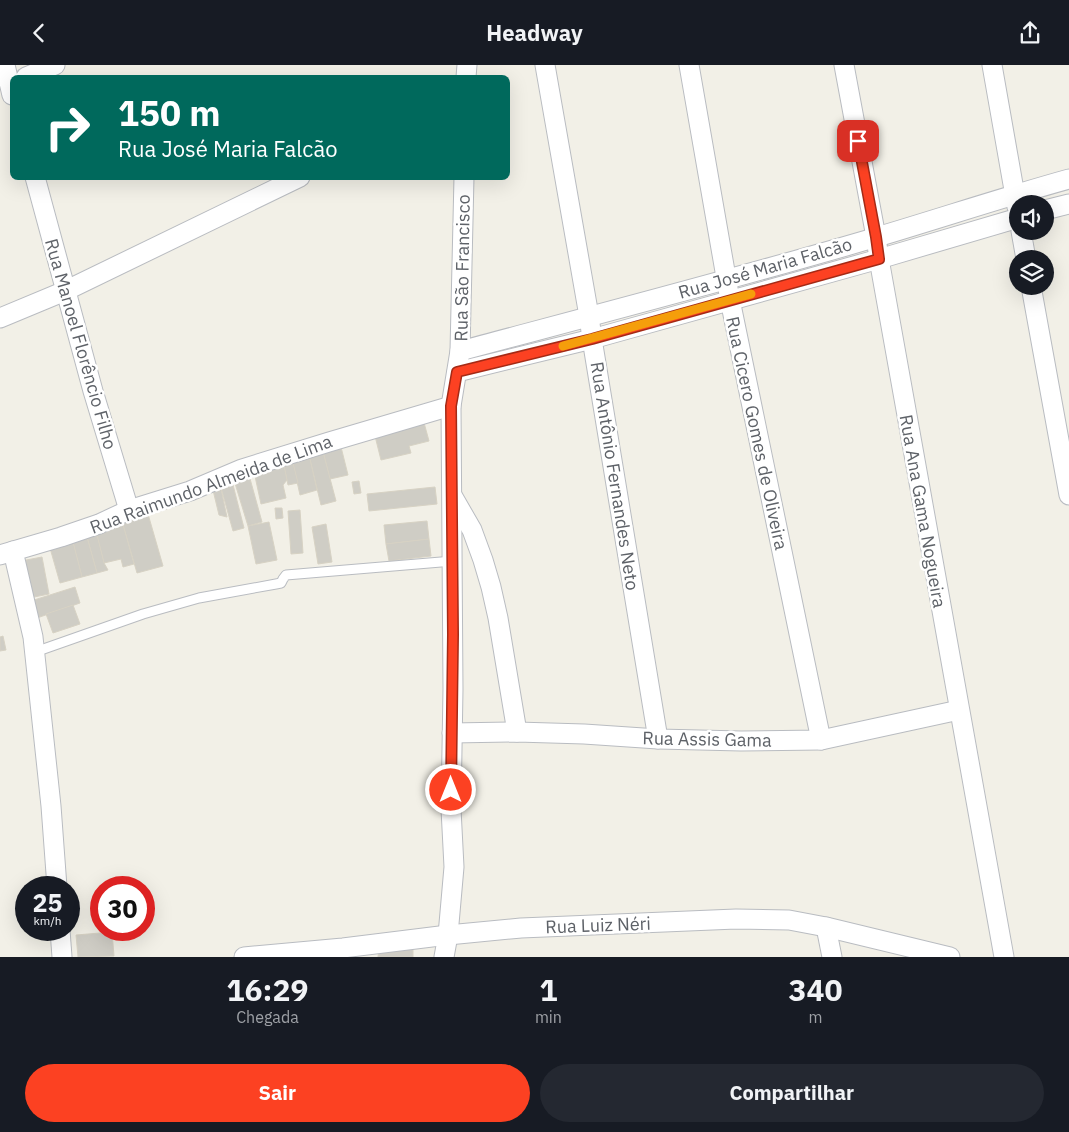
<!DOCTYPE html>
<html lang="pt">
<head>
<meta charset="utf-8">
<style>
  :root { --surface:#171b24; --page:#242831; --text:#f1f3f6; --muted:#9ea1a6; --accent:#fc4122 }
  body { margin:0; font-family:"IBM Plex Sans",sans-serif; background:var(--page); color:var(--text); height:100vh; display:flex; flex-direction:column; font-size:19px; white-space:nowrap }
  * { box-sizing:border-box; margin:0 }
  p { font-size:16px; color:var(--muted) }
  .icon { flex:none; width:28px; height:28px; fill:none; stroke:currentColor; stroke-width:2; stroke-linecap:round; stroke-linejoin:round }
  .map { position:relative; height:892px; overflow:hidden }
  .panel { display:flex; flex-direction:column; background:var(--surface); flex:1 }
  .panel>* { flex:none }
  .banner { position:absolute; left:10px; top:10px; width:500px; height:105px; border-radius:8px; box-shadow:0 5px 20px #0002; background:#00695c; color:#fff; overflow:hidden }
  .fabs { position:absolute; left:1009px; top:130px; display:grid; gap:10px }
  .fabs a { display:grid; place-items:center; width:45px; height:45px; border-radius:50%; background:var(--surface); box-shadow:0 5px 20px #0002; font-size:25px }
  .speed { position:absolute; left:15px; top:811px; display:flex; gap:10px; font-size:25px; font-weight:700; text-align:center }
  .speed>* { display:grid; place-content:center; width:65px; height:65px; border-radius:50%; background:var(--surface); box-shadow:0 5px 20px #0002; line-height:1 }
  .speed small { font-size:12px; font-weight:400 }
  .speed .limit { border:8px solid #d22; background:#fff; color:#111 }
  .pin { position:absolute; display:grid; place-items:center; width:42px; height:42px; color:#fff; margin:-21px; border-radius:10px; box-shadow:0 2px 8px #0006 }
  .me { position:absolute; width:55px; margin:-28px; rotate:0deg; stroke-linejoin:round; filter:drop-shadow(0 0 4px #0008) }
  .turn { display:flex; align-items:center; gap:18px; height:105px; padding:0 25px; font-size:22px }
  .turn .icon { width:65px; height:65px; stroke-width:2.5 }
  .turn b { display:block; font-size:35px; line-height:42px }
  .eta { display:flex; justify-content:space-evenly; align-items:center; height:85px; text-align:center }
  .eta b { font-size:30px; font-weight:800; line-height:35px }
  .action { display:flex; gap:10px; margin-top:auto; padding:10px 25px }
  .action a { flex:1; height:58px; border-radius:30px; background:var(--accent); color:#fff; font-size:20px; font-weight:800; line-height:58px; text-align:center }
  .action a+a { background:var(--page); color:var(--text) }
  header { display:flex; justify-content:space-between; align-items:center; height:65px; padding:0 25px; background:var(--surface); font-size:22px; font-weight:800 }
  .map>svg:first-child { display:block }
  .building { fill:#cfcdc5; stroke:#d7d2c4 }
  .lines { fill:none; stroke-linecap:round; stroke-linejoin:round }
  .lane-casing { stroke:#b9bcc1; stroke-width:11 }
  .street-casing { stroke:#b9bcc1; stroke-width:21 }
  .lane { stroke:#fff; stroke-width:9 }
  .street { stroke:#fff; stroke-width:19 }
  .route-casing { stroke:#a42a16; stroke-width:12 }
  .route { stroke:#fc4122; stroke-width:9 }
  .slow { stroke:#f59e0b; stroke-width:9 }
  .labels { text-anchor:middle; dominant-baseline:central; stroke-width:5; stroke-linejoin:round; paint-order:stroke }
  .street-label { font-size:18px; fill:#5e6268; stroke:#fff }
</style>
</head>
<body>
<header><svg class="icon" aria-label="back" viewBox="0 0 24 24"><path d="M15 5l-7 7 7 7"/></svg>Headway<svg class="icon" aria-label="share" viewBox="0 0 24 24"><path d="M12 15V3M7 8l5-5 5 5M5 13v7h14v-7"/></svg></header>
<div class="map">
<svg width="1069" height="892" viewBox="0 0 1069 892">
  <rect width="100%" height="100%" fill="#f2f0e7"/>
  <!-- building -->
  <g class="building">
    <polygon points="423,354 429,376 409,381 411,388 381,395 374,367"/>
    <polygon points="340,378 348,410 330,414 322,382"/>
    <polygon points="323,387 336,436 321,440 309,390"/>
    <polygon points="309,390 317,425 300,430 292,394"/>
    <polygon points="292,394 298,418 288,420 283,396"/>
    <polygon points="283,396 287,415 283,420 286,433 261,439 253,402"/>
    <polygon points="249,410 262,457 248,461 234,415"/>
    <polygon points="232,416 244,463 233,466 220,419"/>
    <polygon points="359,416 361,428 354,429 352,417"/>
    <polygon points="220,419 227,452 219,450 212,421"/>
    <polygon points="435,422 437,439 369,446 367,429"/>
    <polygon points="275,443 282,443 283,453 276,454"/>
    <polygon points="300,445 303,488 291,489 288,446"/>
    <polygon points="148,449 163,501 137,508 122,456"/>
    <polygon points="122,456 134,499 123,502 121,494 104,498 95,463"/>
    <polygon points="427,456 429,474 386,479 384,460"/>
    <polygon points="269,457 277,495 256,499 248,461"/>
    <polygon points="326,459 332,497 318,499 312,462"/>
    <polygon points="97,470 104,498 108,505 97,508 87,472"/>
    <polygon points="87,472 97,508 82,512 73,477"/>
    <polygon points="429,474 431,491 389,496 386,479"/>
    <polygon points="73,477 82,512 60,518 50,483"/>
    <polygon points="42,492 49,529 29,533 21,496"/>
    <polygon points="75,522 80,538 37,553 31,536"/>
    <polygon points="73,540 80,559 53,568 46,549"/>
    <polygon points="3,571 6,585 0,586 0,572"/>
    <polygon points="112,867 114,891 78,892 76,870"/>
    <polygon points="379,881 413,882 413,892 378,892"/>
  </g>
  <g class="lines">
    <!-- lane casing -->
    <g class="lane-casing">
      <polyline id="lane" points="35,587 143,549 199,533 276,519 281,518 283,514 286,510 453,496"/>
    </g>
    <!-- street casing -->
    <g class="street-casing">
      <g id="street">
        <polyline points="5,0 12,30"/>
        <polyline points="545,0 589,251 592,274 658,674"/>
        <polyline points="689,0 730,235 821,675"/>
        <polyline points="844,0 876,172 879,194 1004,892"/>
        <polyline points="992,0 1017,142"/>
        <polyline points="26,12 55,0"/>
        <polyline points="466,12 467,0"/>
        <polyline points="35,112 93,326 129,445"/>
        <polyline points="1045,145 1069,139"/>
        <polyline points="1021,166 1026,194"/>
        <polyline points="1031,221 1069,430"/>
        <polyline points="0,253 65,226 300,112"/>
        <path d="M460 286C599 249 738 213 877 172 941 153 1004 132 1069 114"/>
        <polyline points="457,307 592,274 879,194 1018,153"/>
        <polyline points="453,432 472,465 483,495 491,522 498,553 517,667"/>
        <polyline points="13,486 33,572 51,741 57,822"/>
        <polyline points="0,490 61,472 99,459 129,445 190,426 242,404 329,377 451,341"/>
        <polyline points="452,668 517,667 584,669 658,674 741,676 821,675 959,645"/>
        <polyline points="826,862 832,892"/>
        <polyline points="60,865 62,892"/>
        <polyline points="244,892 343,883 448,870 521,863 736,854 789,855 826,862 950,892"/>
        <polyline points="444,892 448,870 454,802 451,744 453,624 451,341 460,286 464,112"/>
      </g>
    </g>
    <!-- lane -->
    <use href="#lane" class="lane"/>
    <!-- street -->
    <use href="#street" class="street"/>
  </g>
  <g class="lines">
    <!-- route casing -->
    <g class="route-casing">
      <polyline id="route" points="451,725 453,569 451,341 457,307 592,274 879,194 876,172 858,76"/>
    </g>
    <!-- route -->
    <use href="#route" class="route"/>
    <!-- slow -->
    <polyline class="slow" points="563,281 751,229"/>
  </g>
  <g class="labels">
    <!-- street labels -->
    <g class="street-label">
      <text transform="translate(462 203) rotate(-89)">Rua São Francisco</text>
      <text transform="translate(765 203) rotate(-16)">Rua José Maria Falcão</text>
      <text transform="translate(81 279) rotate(74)">Rua Manoel Florêncio Filho</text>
      <text transform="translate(757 368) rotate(78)">Rua Cicero Gomes de Oliveira</text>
      <text transform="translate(615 411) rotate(81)">Rua Antônio Fernandes Neto</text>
      <text transform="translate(211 419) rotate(-20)">Rua Raimundo Almeida de Lima</text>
      <text transform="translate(923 446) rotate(80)">Rua Ana Gama Nogueira</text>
      <text transform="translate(707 674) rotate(1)">Rua Assis Gama</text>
      <text transform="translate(598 860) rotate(-2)">Rua Luiz Néri</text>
    </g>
  </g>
</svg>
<div class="fabs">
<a><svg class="icon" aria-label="sound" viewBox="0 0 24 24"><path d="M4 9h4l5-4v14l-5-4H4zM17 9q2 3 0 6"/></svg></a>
<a><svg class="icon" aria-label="layers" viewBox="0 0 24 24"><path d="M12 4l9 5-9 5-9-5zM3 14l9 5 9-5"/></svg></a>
</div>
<div class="speed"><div>25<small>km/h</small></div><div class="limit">30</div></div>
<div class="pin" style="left:858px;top:76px;background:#d93025"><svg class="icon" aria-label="arrive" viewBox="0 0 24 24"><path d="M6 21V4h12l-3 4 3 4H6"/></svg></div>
<svg class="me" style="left:451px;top:725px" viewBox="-20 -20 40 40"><circle r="17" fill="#fc4122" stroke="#fff" stroke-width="3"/><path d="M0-11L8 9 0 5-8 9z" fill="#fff"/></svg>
<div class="banner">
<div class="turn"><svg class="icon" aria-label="right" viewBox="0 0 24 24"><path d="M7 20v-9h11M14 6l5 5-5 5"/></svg><div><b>150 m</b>Rua José Maria Falcão</div></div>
</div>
</div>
<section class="panel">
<div class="eta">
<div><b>16:29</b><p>Chegada</p></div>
<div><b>1</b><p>min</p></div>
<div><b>340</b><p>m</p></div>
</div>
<div class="action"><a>Sair</a><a>Compartilhar</a></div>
</section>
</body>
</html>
